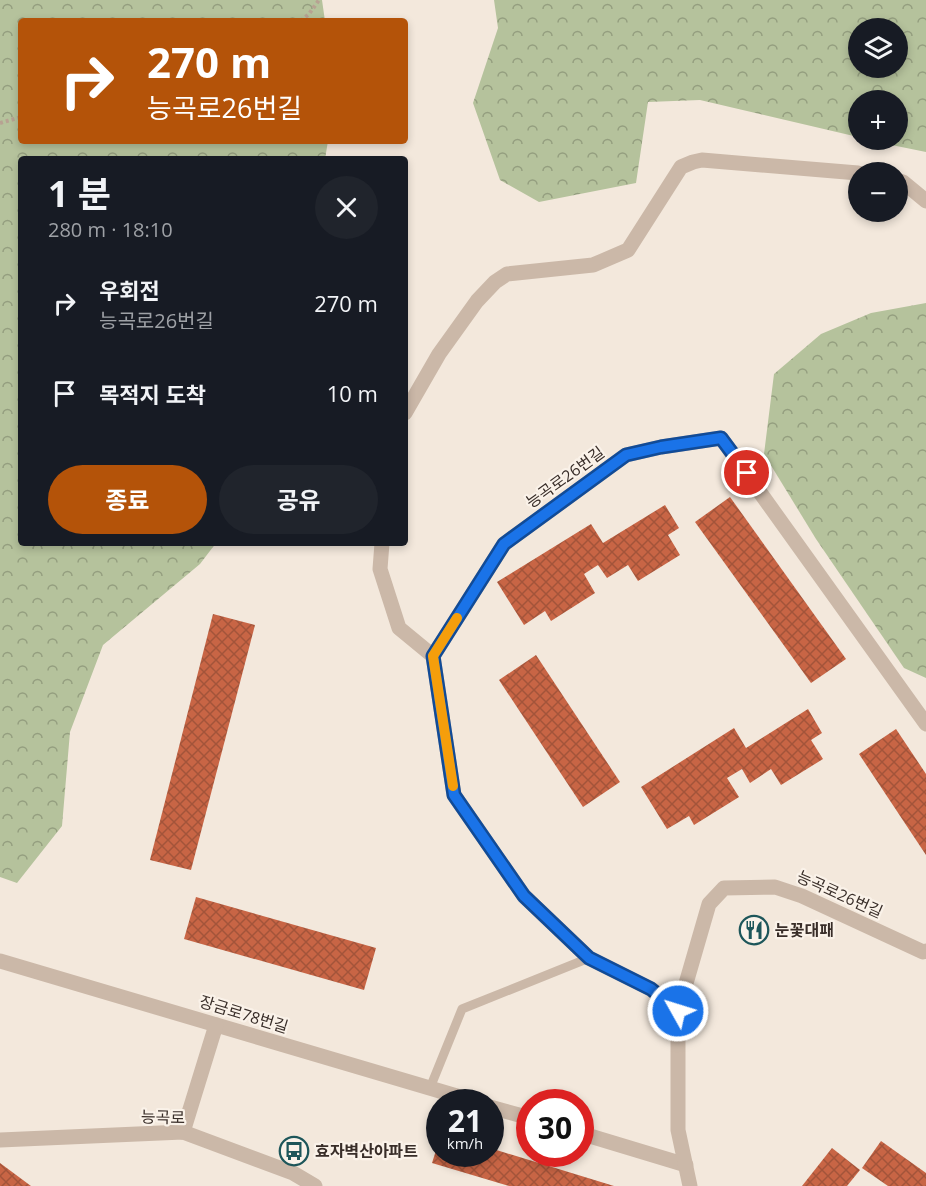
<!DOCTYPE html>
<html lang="ko">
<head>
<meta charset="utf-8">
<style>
  :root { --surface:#171b24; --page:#20242c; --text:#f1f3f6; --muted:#9ea1a6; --accent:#b45309 }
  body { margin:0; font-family:"Open Sans","Noto Sans KR",sans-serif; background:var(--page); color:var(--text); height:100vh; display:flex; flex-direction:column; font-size:22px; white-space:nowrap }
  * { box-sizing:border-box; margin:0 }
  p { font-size:20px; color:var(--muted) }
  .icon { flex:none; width:33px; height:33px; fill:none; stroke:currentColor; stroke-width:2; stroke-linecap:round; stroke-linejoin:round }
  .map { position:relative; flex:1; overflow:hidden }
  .details { position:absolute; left:18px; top:156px; width:390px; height:390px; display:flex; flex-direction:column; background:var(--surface); border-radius:6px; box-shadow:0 3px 9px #0003 }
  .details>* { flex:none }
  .banner { position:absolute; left:18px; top:18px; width:390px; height:126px; border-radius:6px; box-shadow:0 3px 9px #0003; background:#b45309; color:#fff; overflow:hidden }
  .fabs { position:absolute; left:848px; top:18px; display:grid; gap:12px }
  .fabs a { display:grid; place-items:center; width:60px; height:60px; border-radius:50%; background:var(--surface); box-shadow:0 3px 9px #0003; font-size:30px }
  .speed { position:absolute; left:426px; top:1089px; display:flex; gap:12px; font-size:30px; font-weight:700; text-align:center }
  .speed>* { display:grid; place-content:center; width:78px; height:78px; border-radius:50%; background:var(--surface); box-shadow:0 3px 9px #0003; line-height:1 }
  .speed small { font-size:15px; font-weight:400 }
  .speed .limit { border:9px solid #d22; background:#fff; color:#111 }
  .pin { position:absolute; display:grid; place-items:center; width:51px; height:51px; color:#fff; margin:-26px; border:3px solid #fff; border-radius:50%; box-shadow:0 2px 6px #0007 }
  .me { position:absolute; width:66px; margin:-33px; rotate:309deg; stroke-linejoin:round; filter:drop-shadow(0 0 4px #0008) }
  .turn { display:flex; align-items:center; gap:21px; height:126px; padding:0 30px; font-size:27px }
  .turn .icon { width:78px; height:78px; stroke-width:2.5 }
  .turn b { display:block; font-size:42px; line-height:51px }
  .round { display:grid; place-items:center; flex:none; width:63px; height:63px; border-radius:32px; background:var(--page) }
  .head { display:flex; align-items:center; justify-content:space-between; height:102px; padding:0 30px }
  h1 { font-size:36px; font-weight:700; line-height:45px }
  .action { display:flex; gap:12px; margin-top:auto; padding:12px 30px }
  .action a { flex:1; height:69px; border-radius:36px; background:var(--accent); color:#fff; font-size:24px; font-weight:700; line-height:69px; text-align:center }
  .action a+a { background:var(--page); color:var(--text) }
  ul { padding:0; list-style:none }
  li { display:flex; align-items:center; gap:18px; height:90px; padding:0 30px }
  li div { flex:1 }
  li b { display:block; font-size:22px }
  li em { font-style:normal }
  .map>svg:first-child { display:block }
  .forest { fill:url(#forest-crowns); fill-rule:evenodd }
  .building { fill:url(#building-cross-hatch) }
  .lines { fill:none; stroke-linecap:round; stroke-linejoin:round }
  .path { stroke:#b7a292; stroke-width:4; stroke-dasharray:3 3; stroke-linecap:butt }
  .service { stroke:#cbb8a8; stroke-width:9 }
  .minor { stroke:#cbb8a8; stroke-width:15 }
  .route-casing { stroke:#114b97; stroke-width:15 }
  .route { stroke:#1a73e8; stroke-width:10 }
  .slow { stroke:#f59e0b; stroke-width:10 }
  .labels { text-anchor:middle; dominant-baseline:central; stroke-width:4.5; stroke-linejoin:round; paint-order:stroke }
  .street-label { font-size:16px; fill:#382d28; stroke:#faf2e9 }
  .poi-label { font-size:16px; font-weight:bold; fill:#382d28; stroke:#faf2e9; text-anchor:start }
</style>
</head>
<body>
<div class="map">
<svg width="926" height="1186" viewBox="0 0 926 1186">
  <defs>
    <pattern id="forest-crowns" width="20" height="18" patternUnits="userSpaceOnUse" patternTransform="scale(1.5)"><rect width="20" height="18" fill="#b5c29c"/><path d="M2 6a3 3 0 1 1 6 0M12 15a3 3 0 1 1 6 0" fill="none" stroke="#949e7f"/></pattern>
    <pattern id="building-cross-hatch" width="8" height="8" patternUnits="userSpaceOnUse" patternTransform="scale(1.5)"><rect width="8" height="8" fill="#c86545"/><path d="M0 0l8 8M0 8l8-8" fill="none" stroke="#a3543a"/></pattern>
  </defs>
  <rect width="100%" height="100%" fill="#f3e8dc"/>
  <!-- forest -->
  <g class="forest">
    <polygon points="0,0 322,0 325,21 21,21 21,141 328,141 325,159 21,159 21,543 216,543 200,564 103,645 70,732 62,826 17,883 0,877"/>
    <path d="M494 0H926V152L867 140H897V100H858V137L700 100 648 102 636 183 539 202 500 180 473 103 498 28ZM858 28H897V68H858Z"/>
    <polygon points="926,303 926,678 904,668 816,539 764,454 774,374 821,334 871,313"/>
  </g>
  <!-- building -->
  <g class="building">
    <polygon points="730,497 846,659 811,683 695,522"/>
    <polygon points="665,505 679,528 668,535 680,555 638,581 628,565 607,578 598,565 584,574 595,593 551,621 545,611 524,625 497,582 591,524 603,543"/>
    <polygon points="213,614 255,625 191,870 150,860"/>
    <polygon points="536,655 620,782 583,807 499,680"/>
    <polygon points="808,709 822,733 811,740 823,759 781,785 771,769 750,783 742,769 727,778 739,797 694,825 689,816 667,829 641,787 734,728 746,748"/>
    <polygon points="896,729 926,774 926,855 859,754"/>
    <polygon points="196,897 376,948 364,990 184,939"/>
    <polygon points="439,1141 440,1154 490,1154 490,1148 614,1186 509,1186 432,1163"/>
    <polygon points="881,1141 926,1173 926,1186 888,1186 862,1168"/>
    <polygon points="832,1148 860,1170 847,1186 802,1186"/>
    <polygon points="0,1163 31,1186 0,1186"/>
  </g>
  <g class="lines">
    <!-- path -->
    <g class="path">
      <polyline points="301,21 309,14 319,0"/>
      <polyline points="0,123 21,117"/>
    </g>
    <!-- service -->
    <polyline class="service" points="430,1088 462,1009 589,958"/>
    <!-- minor -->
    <g class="minor">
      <polyline points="897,180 903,182 926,201"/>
      <polyline points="405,413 439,354 477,301 495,282 507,274 593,265 628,250 681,167 693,162 702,160 858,173"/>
      <polyline points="382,543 380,569 399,628 433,656"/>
      <polyline points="0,961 477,1102"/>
      <polyline points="678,1011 651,989 589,958 524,896 454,795 433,656 504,544 626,455 661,447 721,438 926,724"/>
      <polyline points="490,1107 530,1118"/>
      <polyline points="183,1132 216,1025"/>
      <polyline points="580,1133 686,1165"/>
      <polyline points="0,1140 183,1132 293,1173 315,1186"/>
      <polyline points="690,1186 678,1130 678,1011 709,904 724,888 775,887 802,896 923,952 926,951"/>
    </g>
  </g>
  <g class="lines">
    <!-- route casing -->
    <g class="route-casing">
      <polyline id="route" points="678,1011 651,989 589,958 524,896 454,795 433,656 504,544 626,455 661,447 721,438 747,473"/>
    </g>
    <!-- route -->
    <use href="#route" class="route"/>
    <!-- slow -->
    <polyline class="slow" points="453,786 433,656 457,618"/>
  </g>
  <!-- icons -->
  <defs>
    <g id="restaurant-ring" transform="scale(1.5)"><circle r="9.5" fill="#faf2e9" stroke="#1d565a" stroke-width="1.5"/><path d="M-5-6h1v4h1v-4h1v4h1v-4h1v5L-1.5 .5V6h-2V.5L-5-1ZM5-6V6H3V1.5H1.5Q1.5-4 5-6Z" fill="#1d565a"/></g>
    <g id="bus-ring" transform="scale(1.5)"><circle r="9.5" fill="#faf2e9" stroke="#1d565a" stroke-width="1.5"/><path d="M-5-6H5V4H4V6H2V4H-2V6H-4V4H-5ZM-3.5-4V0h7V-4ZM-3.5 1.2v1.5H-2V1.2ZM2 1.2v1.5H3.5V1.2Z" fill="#1d565a"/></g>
  </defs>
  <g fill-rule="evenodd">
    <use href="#restaurant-ring" x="754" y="930"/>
    <use href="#bus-ring" x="294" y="1151"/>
  </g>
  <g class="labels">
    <!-- street labels -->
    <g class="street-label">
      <text transform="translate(565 477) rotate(-36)">능곡로26번길</text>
      <text transform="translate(840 894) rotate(24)">능곡로26번길</text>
      <text transform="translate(244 1014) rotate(17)">장금로78번길</text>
      <text transform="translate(163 1117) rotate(1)">능곡로</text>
    </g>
    <!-- poi labels -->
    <g class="poi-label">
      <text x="775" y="930">눈꽃대패</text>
      <text x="315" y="1151">효자벽산아파트</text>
    </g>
  </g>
</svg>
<div class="fabs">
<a><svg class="icon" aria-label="layers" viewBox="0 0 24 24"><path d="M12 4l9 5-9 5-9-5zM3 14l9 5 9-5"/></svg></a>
<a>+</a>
<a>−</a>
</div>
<div class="speed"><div>21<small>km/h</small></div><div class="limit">30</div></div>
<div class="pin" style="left:747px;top:473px;background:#d93025"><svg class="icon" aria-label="arrive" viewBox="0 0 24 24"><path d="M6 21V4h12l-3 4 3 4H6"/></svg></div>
<svg class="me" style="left:678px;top:1011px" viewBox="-20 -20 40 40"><circle r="17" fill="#1a73e8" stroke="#fff" stroke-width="3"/><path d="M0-11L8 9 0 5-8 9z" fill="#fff"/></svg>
<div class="banner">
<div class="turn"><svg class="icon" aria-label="right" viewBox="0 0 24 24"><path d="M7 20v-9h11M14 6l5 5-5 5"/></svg><div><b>270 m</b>능곡로26번길</div></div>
</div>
<section class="details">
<div class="head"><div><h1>1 분</h1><p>280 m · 18:10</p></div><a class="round"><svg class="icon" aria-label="close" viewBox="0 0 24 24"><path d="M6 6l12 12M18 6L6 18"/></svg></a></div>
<ul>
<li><svg class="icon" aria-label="right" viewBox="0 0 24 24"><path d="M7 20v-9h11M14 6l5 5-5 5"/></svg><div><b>우회전</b><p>능곡로26번길</p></div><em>270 m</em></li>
<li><svg class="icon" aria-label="arrive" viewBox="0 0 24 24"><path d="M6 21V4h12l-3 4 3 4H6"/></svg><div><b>목적지 도착</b></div><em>10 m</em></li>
</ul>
<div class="action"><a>종료</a><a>공유</a></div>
</section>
</div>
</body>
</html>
